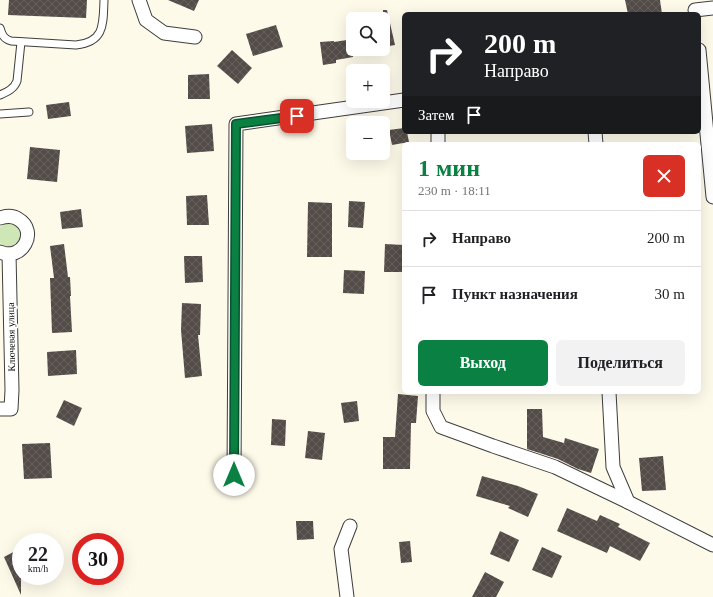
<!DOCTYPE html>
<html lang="ru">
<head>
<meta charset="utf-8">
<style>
  :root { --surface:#fff; --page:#f2f2f2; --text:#202124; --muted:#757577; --line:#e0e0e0; --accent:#0b8043 }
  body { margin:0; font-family:Georgia,serif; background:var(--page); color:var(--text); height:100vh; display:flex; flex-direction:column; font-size:15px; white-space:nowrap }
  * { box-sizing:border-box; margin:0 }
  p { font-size:13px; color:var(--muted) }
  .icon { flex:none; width:22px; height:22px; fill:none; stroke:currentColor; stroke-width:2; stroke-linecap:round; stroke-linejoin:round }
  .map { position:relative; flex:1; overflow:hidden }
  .details { position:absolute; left:402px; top:142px; width:299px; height:252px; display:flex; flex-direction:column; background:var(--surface); border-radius:6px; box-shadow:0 4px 16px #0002 }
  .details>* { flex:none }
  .top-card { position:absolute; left:402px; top:12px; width:299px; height:122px; border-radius:6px; box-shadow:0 4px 16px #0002; background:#202124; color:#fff; overflow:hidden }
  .fabs { position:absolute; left:346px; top:12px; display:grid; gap:8px }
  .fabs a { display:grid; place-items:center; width:44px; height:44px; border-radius:6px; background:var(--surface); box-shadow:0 4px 16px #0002; font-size:20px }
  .speed { position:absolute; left:12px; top:533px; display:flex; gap:8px; font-size:20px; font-weight:700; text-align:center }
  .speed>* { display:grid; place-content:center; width:52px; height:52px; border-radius:50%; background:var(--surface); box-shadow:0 4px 16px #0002; line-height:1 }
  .speed small { font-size:10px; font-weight:400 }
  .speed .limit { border:6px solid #d22; background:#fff; color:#111 }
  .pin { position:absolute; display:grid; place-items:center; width:34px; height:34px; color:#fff; margin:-17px; border-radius:8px; box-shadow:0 2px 6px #0006 }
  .me { position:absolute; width:44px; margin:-22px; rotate:0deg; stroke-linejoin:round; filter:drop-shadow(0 0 3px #0008) }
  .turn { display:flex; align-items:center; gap:14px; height:84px; padding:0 16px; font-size:18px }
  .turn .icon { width:52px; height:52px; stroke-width:2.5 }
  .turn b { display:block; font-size:28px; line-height:34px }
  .then { display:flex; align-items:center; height:38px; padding:0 16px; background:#0003; gap:8px; font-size:15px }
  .round { display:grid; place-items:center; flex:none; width:42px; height:42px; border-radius:6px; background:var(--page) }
  .headline { display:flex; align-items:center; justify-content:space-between; height:68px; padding:0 16px }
  h1 { font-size:24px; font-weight:600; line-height:30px; color:var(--accent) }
  .button { display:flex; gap:8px; margin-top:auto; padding:8px 16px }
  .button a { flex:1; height:46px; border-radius:6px; background:var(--accent); color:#fff; font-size:16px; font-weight:600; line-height:46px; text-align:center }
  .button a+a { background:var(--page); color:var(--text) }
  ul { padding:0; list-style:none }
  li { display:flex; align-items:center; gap:12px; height:56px; padding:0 16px; border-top:1px solid var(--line) }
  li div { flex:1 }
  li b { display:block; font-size:15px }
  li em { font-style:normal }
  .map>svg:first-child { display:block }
  .green { fill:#cfe6b7 }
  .building { fill:url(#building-cross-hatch) }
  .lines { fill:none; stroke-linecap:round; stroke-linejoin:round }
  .service-casing { stroke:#3e3e3e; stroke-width:9 }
  .minor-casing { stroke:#3e3e3e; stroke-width:15 }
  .service { stroke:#fff; stroke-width:7 }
  .minor { stroke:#fff; stroke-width:13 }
  .route-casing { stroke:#07532c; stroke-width:10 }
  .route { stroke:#0b8043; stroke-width:7 }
  .labels { text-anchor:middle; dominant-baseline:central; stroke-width:4; stroke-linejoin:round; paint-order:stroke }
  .street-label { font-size:10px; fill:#0b0b0b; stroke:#fff }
</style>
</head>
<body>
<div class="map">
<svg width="713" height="597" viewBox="0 0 713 597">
  <defs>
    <pattern id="building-cross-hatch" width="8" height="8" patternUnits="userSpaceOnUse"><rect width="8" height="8" fill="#534c48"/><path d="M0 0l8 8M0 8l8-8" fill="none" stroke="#67615e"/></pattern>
  </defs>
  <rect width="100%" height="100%" fill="#fefaea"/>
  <!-- green -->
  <path class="green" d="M9 223C31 228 17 257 0 243V227L4 224Z"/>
  <!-- building -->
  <g class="building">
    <polygon points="9,0 87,0 86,18 8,15"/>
    <polygon points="168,0 199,0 194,11"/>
    <polygon points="625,0 660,0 662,14 628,14"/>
    <polygon points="383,10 387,10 395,45 383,47"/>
    <polygon points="276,25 283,47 253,56 246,34"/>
    <polygon points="353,39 353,57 336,60 336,63 323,65 320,42 334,41 334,42"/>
    <polygon points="232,50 252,68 238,84 217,66"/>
    <polygon points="209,74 210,99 188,99 188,75"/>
    <polygon points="69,102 71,116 48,119 46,105"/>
    <polygon points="212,124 214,151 187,153 185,126"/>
    <polygon points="404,128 404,132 407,132 409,142 392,145 389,130"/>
    <polygon points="30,147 60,150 57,182 27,179"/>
    <polygon points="207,195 209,225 187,225 186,196"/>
    <polygon points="349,201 365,202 363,228 348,227"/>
    <polygon points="308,202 332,203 332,257 307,257"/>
    <polygon points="81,209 83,227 62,229 60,212"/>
    <polygon points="64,244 68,277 70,277 71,296 70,296 72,332 52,333 50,278 54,278 50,246"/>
    <polygon points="385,244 404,245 404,272 384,272"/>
    <polygon points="184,256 202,256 203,282 185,283"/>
    <polygon points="344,270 365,271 364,294 343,293"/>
    <polygon points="182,303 201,304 200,335 198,335 202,376 185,378 181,330"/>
    <polygon points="76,350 77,374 48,376 47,352"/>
    <polygon points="398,394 418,396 416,423 411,423 410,469 383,469 383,437 395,437"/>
    <polygon points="64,400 82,408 74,426 56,417"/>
    <polygon points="357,401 359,421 344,423 341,403"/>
    <polygon points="527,409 542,409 543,437 564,443 565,438 599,449 591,473 578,469 558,459 527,449"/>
    <polygon points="272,419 286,420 285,446 271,445"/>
    <polygon points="308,431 325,433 322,460 305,458"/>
    <polygon points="50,443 52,478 24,479 22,444"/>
    <polygon points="663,456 666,490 642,491 639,458"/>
    <polygon points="482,476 518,486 538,494 528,517 508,508 510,506 476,496"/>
    <polygon points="567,508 597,521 600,515 620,524 618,527 650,543 640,561 610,546 607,553 557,531"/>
    <polygon points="296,521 313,521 314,539 297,540"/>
    <polygon points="500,531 519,540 509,562 490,554"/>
    <polygon points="410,541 412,562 401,563 399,542"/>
    <polygon points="542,547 562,556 552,578 532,570"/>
    <polygon points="21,548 21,595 4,557"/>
    <polygon points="485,572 504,582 496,597 472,597"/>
  </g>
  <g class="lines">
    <!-- service casing -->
    <g class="service-casing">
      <g id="service">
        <path d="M0 28C2 35 4 39 11 41L76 45C105 42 103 24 104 0"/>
        <path d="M0 95C7 92 14 89 17 81L21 42"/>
        <polyline points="0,114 29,112"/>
      </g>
    </g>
    <!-- minor casing -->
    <g class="minor-casing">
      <g id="minor">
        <polyline points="139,0 146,20 164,33 195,37"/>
        <polyline points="695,10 713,8"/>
        <polyline points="699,50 713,197"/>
        <polyline points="438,132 438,144"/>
        <polyline points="595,132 596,144"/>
        <path d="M0 218C6 216 12 215 18 219 39 231 22 262 0 252"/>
        <polyline points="433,392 433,411 441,427 493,446 555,467 628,502 713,545"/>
        <polyline points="609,392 613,467 628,502"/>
        <polyline points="0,409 11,409 12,390 9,254"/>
        <polyline points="234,475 236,124 404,100"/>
        <polyline points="347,597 341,549 350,526"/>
      </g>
    </g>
    <!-- service -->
    <use href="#service" class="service"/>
    <!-- minor -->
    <use href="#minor" class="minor"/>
  </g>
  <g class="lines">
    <!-- route casing -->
    <g class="route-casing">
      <polyline id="route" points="234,475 236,124 297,116"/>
    </g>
    <!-- route -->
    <use href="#route" class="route"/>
  </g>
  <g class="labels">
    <!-- street labels -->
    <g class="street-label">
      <text transform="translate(11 337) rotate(-91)">Ключевая улица</text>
    </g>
  </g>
</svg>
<div class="fabs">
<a><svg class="icon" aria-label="search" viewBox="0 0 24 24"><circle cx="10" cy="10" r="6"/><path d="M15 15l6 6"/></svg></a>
<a>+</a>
<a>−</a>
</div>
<div class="speed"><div>22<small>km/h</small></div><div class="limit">30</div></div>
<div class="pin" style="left:297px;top:116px;background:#d93025"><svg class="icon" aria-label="arrive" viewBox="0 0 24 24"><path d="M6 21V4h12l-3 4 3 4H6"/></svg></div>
<svg class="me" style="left:234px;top:475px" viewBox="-20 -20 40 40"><circle r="19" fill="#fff"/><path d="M0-13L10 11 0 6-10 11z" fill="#0b8043"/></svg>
<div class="top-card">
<div class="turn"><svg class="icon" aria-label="right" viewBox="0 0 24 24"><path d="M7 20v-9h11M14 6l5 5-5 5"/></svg><div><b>200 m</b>Направо</div></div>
<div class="then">Затем<svg class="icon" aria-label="arrive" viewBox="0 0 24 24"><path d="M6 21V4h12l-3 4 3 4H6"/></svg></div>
</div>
<section class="details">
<div class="headline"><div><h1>1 мин</h1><p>230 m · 18:11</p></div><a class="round" style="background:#d93025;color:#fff"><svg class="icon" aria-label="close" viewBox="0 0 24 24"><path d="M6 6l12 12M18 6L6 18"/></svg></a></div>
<ul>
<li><svg class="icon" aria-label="right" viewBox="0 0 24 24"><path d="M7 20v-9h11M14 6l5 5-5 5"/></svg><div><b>Направо</b></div><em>200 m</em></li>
<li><svg class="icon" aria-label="arrive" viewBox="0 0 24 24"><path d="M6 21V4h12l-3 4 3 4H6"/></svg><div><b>Пункт назначения</b></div><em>30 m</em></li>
</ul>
<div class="button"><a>Выход</a><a>Поделиться</a></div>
</section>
</div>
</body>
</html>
